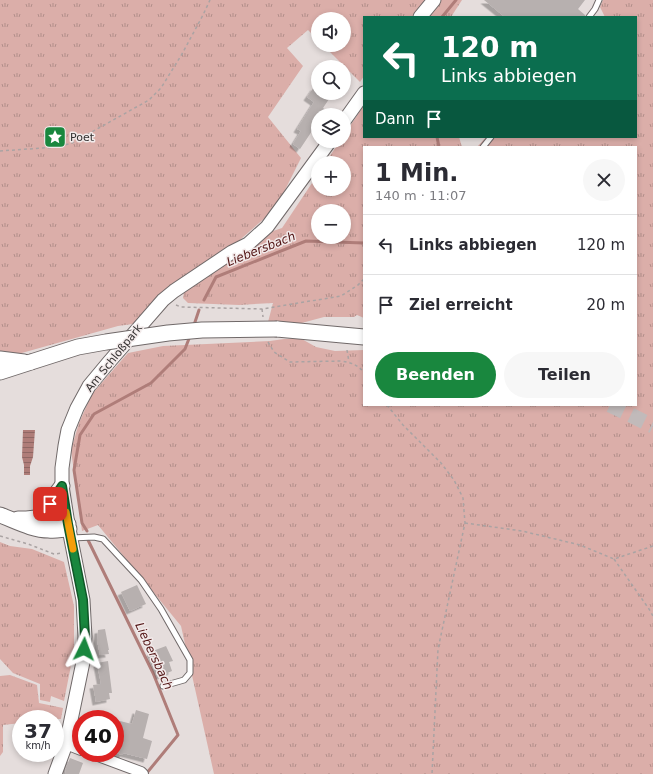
<!DOCTYPE html>
<html lang="de">
<head>
<meta charset="utf-8">
<style>
  :root { --surface:#fff; --page:#f7f7f7; --text:#2b2b33; --muted:#7c7c81; --line:#e1e1e2; --accent:#19873e }
  body { margin:0; font-family:"DejaVu Sans",sans-serif; background:var(--page); color:var(--text); height:100vh; display:flex; flex-direction:column; font-size:15px; white-space:nowrap }
  * { box-sizing:border-box; margin:0 }
  p { font-size:13px; color:var(--muted) }
  .icon { flex:none; width:22px; height:22px; fill:none; stroke:currentColor; stroke-width:2; stroke-linecap:round; stroke-linejoin:round }
  .map { position:relative; flex:1; overflow:hidden }
  .sheet { position:absolute; left:363px; top:146px; width:274px; height:260px; display:flex; flex-direction:column; background:var(--surface); border-radius:0px; box-shadow:0 2px 6px #0003 }
  .sheet>* { flex:none }
  .top-card { position:absolute; left:363px; top:16px; width:274px; height:122px; border-radius:0px; box-shadow:0 2px 6px #0003; background:#0b6e4f; color:#fff; overflow:hidden }
  .buttons { position:absolute; left:311px; top:12px; display:grid; gap:8px }
  .buttons a { display:grid; place-items:center; width:40px; height:40px; border-radius:50%; background:var(--surface); box-shadow:0 2px 6px #0003; font-size:20px }
  .speed { position:absolute; left:12px; top:710px; display:flex; gap:8px; font-size:20px; font-weight:700; text-align:center }
  .speed>* { display:grid; place-content:center; width:52px; height:52px; border-radius:50%; background:var(--surface); box-shadow:0 2px 6px #0003; line-height:1 }
  .speed small { font-size:10px; font-weight:400 }
  .speed .limit { border:6px solid #d22; background:#fff; color:#111 }
  .pin { position:absolute; display:grid; place-items:center; width:34px; height:34px; color:#fff; margin:-17px; border-radius:8px; box-shadow:0 2px 6px #0006 }
  .me { position:absolute; width:44px; margin:-22px; rotate:3deg; stroke-linejoin:round; filter:drop-shadow(0 0 3px #0008) }
  .turn { display:flex; align-items:center; gap:14px; height:84px; padding:0 12px; font-size:18px }
  .turn .icon { width:52px; height:52px; stroke-width:2.5 }
  .turn b { display:block; font-size:28px; line-height:34px }
  .then { display:flex; align-items:center; height:38px; padding:0 12px; background:#0003; gap:8px; font-size:15px }
  .round { display:grid; place-items:center; flex:none; width:42px; height:42px; border-radius:21px; background:var(--page) }
  .head { display:flex; align-items:center; justify-content:space-between; height:68px; padding:0 12px }
  h1 { font-size:24px; font-weight:700; line-height:30px }
  .cta { display:flex; gap:8px; margin-top:auto; padding:8px 12px }
  .cta a { flex:1; height:46px; border-radius:24px; background:var(--accent); color:#fff; font-size:16px; font-weight:700; line-height:46px; text-align:center }
  .cta a+a { background:var(--page); color:var(--text) }
  ul { padding:0; list-style:none }
  li { display:flex; align-items:center; gap:12px; height:60px; padding:0 12px; border-top:1px solid var(--line) }
  li div { flex:1 }
  li b { display:block; font-size:15px }
  li em { font-style:normal }
  .map>svg:first-child { display:block }
  .grass { fill:url(#grass-tufts); fill-rule:evenodd }
  .water { fill:url(#water-rules) }
  .lines { fill:none; stroke-linecap:round; stroke-linejoin:round }
  .stream { stroke:#af7d79; stroke-width:3 }
  .building { fill:#b7b0af; filter:url(#shadow) }
  .primary-tunnel { stroke:#c1baba; stroke-width:15; stroke-dasharray:15 8; stroke-linecap:butt }
  .lane-casing { stroke:#706969; stroke-width:7 }
  .street-casing { stroke:#706969; stroke-width:12 }
  .secondary-casing { stroke:#706969; stroke-width:15 }
  .primary-casing { stroke:#706969; stroke-width:17 }
  .path { stroke:#aaa3a3; stroke-width:1.5; stroke-dasharray:3 3; stroke-linecap:butt }
  .lane { stroke:#fff; stroke-width:5 }
  .street { stroke:#fff; stroke-width:10 }
  .secondary { stroke:#fff; stroke-width:13 }
  .primary { stroke:#fff; stroke-width:15 }
  .primary-bridge-casing { stroke:#706969; stroke-width:17; stroke-linecap:butt }
  .primary-bridge { stroke:#fff; stroke-width:15 }
  .route-casing { stroke:#105828; stroke-width:10 }
  .route { stroke:#19873e; stroke-width:7 }
  .slow { stroke:#f59e0b; stroke-width:7 }
  .labels { text-anchor:middle; dominant-baseline:central; stroke-width:3; stroke-linejoin:round; paint-order:stroke }
  .poi-label { font-size:11px; fill:#333030; stroke:#f2eaea; text-anchor:start }
  .street-label { font-size:11px; fill:#333030; stroke:#f2eaea }
  .water-label { font-size:12px; font-style:italic; fill:#511313; stroke:#f2eaea }
</style>
</head>
<body>
<div class="map">
<svg width="653" height="774" viewBox="0 0 653 774">
  <defs>
    <pattern id="grass-tufts" width="24" height="20" patternUnits="userSpaceOnUse"><rect width="24" height="20" fill="#dbaea9"/><path d="M3 7l-1-3M5 7V3M7 7l1-3M15 17l-1-3M17 17v-4M19 17l1-3" fill="none" stroke="#b28e8a"/></pattern>
    <pattern id="water-rules" width="6" height="5" patternUnits="userSpaceOnUse"><rect width="6" height="5" fill="#af7d79"/><path d="M0 2.5h6" fill="none" stroke="#8f6764"/></pattern>
    <filter id="shadow"><feDropShadow dx="-3.5" dy="3.5" stdDeviation="0" flood-color="#0004"/></filter>
  </defs>
  <rect width="100%" height="100%" fill="#e5dddc"/>
  <!-- grass -->
  <g class="grass">
    <polygon points="0,0 427,0 413,17 364,17 364,76 360,82 323,45 344,45 344,19 318,19 318,40 308,30 287,48 303,66 268,117 301,158 276,208 147,322 118,326 11,356 0,354"/>
    <polygon points="440,0 462,0 451,17 426,17"/>
    <polygon points="603,0 653,0 653,774 214,774 181,626 98,525 82,531 71,450 79,423 92,394 128,353 163,346 270,341 284,339 300,338 316,347 335,351 364,350 364,405 636,405 636,147 477,147 486,137 636,137 636,17 605,17 600,7"/>
    <path d="M364 105V137H459L462 147H364V318L357 315 354 317H324L298 324 268 322 273 303 239 305 188 303 183 298 184 292 267 233 282 228 318 174V189H344V163H325L340 141H344V135ZM318 211H344V237H318Z"/>
    <polygon points="0,542 10,546 32,549 64,562 74,606 74,650 64,701 51,696 50,702 40,700 40,684 13,673 0,659"/>
    <polygon points="10,675 37,685 39,703 63,708 61,719 21,719 21,723 3,725 3,752 0,756 0,676"/>
  </g>
  <!-- water -->
  <polygon class="water" points="23,430 35,430 33,457 30,466 30,475 24,475 24,465 22,457"/>
  <g class="lines">
    <!-- stream -->
    <g class="stream">
      <polyline points="442,17 456,0"/>
      <polyline points="437,137 439,147"/>
      <polyline points="204,300 216,277 306,241 364,243"/>
      <polyline points="194,325 199,310"/>
      <polyline points="87,531 82,523 74,470 80,435 94,414 151,383 185,349 190,336"/>
      <polyline points="88,540 153,673 178,735 146,774"/>
    </g>
  </g>
  <!-- building -->
  <g class="building">
    <polygon points="484,0 585,0 578,9 585,15 585,17 505,17"/>
    <polygon points="314,87 318,90 318,93 333,93 323,108 326,110 323,115 318,115 318,122 300,149 293,144 301,131 297,129 314,102 307,97"/>
    <polygon points="137,585 146,604 130,611 121,592"/>
    <polygon points="105,629 109,650 108,650 109,654 100,655 97,640 98,630"/>
    <polygon points="166,646 173,661 169,662 172,671 160,676 150,652"/>
    <polygon points="108,661 112,693 109,693 110,699 96,702 93,685 101,684 97,663"/>
    <polygon points="136,710 149,714 143,738 152,741 147,759 123,753 123,755 115,753 115,736 120,721 132,724"/>
    <polygon points="70,758 83,763 79,774 65,774 66,770 65,770"/>
  </g>
  <g class="lines">
    <!-- primary-tunnel -->
    <polyline class="primary-tunnel" points="610,405 653,426"/>
    <!-- lane casing -->
    <g class="lane-casing">
      <g id="lane">
        <polyline points="589,17 595,9 599,0"/>
        <polyline points="483,147 491,137"/>
        <polyline points="72,538 94,537 103,539 141,580 161,609 190,660 190,673 184,680 163,686"/>
      </g>
    </g>
    <!-- street casing -->
    <g class="street-casing">
      <g id="street">
        <polyline points="66,744 81,750"/>
        <polyline points="90,753 141,772 143,774"/>
      </g>
    </g>
    <!-- secondary casing -->
    <g class="secondary-casing">
      <g id="secondary">
        <polyline points="420,17 434,0"/>
        <polyline points="344,121 364,93"/>
        <polyline points="55,774 66,744 83,662 85,637 83,600 68,524 62,486 62,468 65,446 68,430 77,408 89,386 109,362 163,300 174,291 232,252 248,244 267,227 330,141"/>
      </g>
    </g>
    <!-- primary casing -->
    <g class="primary-casing">
      <g id="primary">
        <polyline points="277,329 364,337"/>
        <polyline points="0,359 24,362"/>
        <polyline points="0,372 31,362"/>
        <path d="M0 515C16 521 32 530 49 530 56 531 62 529 69 529"/>
        <polyline points="38,518 62,486"/>
        <path d="M18 519C30 520 42 515 53 518 58 519 63 522 68 524"/>
      </g>
    </g>
    <!-- path -->
    <g class="path">
      <polyline points="0,151 57,147 72,143 149,100 161,88 182,54 203,15 210,0"/>
      <polyline points="176,305 181,307 262,309 341,296 358,285 364,279"/>
      <polyline points="262,309 263,317"/>
      <path d="M268 342 274 352 290 362 341 361C352 363 356 364 364 372"/>
      <polyline points="347,350 349,362"/>
      <polyline points="387,405 403,425 441,463 454,480 463,498 465,523 438,649 432,774"/>
      <polyline points="465,523 522,531 580,545 614,559 653,546"/>
      <polyline points="0,536 28,544 54,554 63,553"/>
      <polyline points="614,559 649,609 653,616"/>
    </g>
    <!-- lane -->
    <use href="#lane" class="lane"/>
    <!-- street -->
    <use href="#street" class="street"/>
    <!-- secondary -->
    <use href="#secondary" class="secondary"/>
    <!-- primary -->
    <use href="#primary" class="primary"/>
    <!-- primary-bridge casing -->
    <g class="primary-bridge-casing">
      <polyline id="primary-bridge" points="31,362 78,347 106,342 168,333 202,330 277,329"/>
    </g>
    <!-- primary-bridge -->
    <use href="#primary-bridge" class="primary-bridge"/>
  </g>
  <g class="lines">
    <!-- route casing -->
    <g class="route-casing">
      <polyline id="route" points="50,504 62,486 68,524 83,600 85,637 84,649"/>
    </g>
    <!-- route -->
    <use href="#route" class="route"/>
    <!-- slow -->
    <polyline class="slow" points="66,512 73,549"/>
  </g>
  <!-- icons -->
  <defs>
    <g id="sight-square" transform="scale(1.15)"><rect x="-9" y="-9" width="18" height="18" rx="4" fill="#19873e" stroke="#f2eaea"/><path d="M0-6L1.8-2.2L6-1.7L2.9 1.2L3.7 5.4L0 3.3L-3.7 5.4L-2.9 1.2L-6-1.7L-1.8-2.2Z" fill="#fff"/></g>
  </defs>
  <g fill-rule="evenodd">
    <use href="#sight-square" x="55" y="137"/>
  </g>
  <g class="labels">
    <!-- poi labels -->
    <g class="poi-label">
      <text x="70" y="137">Poet</text>
    </g>
    <!-- street labels -->
    <g class="street-label">
      <text transform="translate(114 358) rotate(-51)">Am Schloßpark</text>
    </g>
    <!-- water labels -->
    <g class="water-label">
      <text transform="translate(261 249) rotate(-22)">Liebersbach</text>
      <text transform="translate(154 656) rotate(65)">Liebersbach</text>
    </g>
  </g>
</svg>
<div class="buttons">
<a><svg class="icon" aria-label="sound" viewBox="0 0 24 24"><path d="M4 9h4l5-4v14l-5-4H4zM17 9q2 3 0 6"/></svg></a>
<a><svg class="icon" aria-label="search" viewBox="0 0 24 24"><circle cx="10" cy="10" r="6"/><path d="M15 15l6 6"/></svg></a>
<a><svg class="icon" aria-label="layers" viewBox="0 0 24 24"><path d="M12 4l9 5-9 5-9-5zM3 14l9 5 9-5"/></svg></a>
<a>+</a>
<a>−</a>
</div>
<div class="speed"><div>37<small>km/h</small></div><div class="limit">40</div></div>
<div class="pin" style="left:50px;top:504px;background:#d93025"><svg class="icon" aria-label="arrive" viewBox="0 0 24 24"><path d="M6 21V4h12l-3 4 3 4H6"/></svg></div>
<svg class="me" style="left:84px;top:649px" viewBox="-20 -20 40 40"><path d="M0-17L14 15 0 8-14 15z" fill="#19873e" stroke="#fff" stroke-width="4"/></svg>
<div class="top-card">
<div class="turn"><svg class="icon" aria-label="left" viewBox="0 0 24 24"><path d="M17 20v-9H6M10 6l-5 5 5 5"/></svg><div><b>120 m</b>Links abbiegen</div></div>
<div class="then">Dann<svg class="icon" aria-label="arrive" viewBox="0 0 24 24"><path d="M6 21V4h12l-3 4 3 4H6"/></svg></div>
</div>
<section class="sheet">
<div class="head"><div><h1>1 Min.</h1><p>140 m · 11:07</p></div><a class="round"><svg class="icon" aria-label="close" viewBox="0 0 24 24"><path d="M6 6l12 12M18 6L6 18"/></svg></a></div>
<ul>
<li><svg class="icon" aria-label="left" viewBox="0 0 24 24"><path d="M17 20v-9H6M10 6l-5 5 5 5"/></svg><div><b>Links abbiegen</b></div><em>120 m</em></li>
<li><svg class="icon" aria-label="arrive" viewBox="0 0 24 24"><path d="M6 21V4h12l-3 4 3 4H6"/></svg><div><b>Ziel erreicht</b></div><em>20 m</em></li>
</ul>
<div class="cta"><a>Beenden</a><a>Teilen</a></div>
</section>
</div>
</body>
</html>
